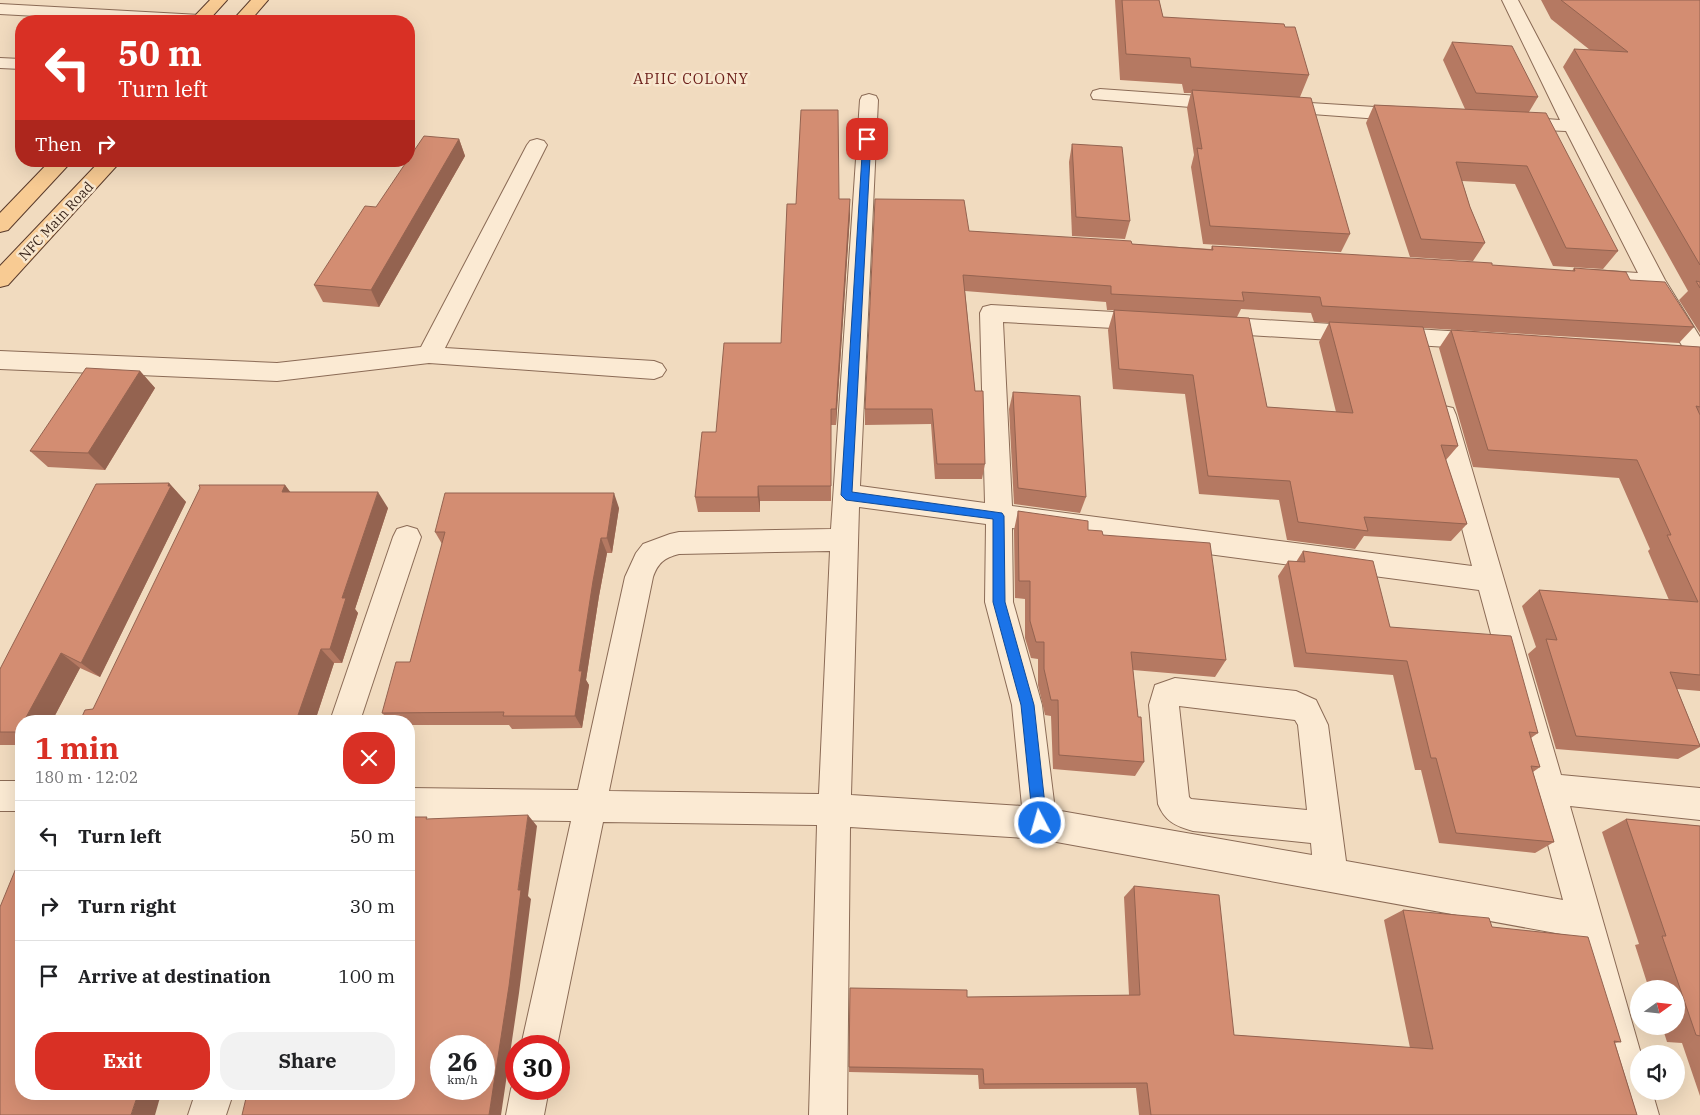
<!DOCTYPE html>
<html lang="en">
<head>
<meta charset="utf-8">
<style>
  :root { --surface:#fff; --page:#f2f2f2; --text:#202124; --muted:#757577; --line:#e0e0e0; --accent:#d93025 }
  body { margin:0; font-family:"IBM Plex Serif",serif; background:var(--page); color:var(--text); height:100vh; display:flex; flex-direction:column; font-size:19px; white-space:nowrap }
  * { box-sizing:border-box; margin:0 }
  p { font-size:16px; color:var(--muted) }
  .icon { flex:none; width:28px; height:28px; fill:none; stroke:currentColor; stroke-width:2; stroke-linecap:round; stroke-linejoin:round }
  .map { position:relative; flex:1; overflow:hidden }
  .details { position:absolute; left:15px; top:715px; width:400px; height:385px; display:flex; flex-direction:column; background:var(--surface); border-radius:20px; box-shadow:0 5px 20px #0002 }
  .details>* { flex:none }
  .top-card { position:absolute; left:15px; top:15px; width:400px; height:152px; border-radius:20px; box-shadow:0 5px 20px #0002; background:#d93025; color:#fff; overflow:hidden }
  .needle { width:32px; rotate:75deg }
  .tools { position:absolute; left:1630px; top:980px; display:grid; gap:10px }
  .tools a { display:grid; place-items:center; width:55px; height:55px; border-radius:50%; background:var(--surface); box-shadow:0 5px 20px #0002; font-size:25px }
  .speed { position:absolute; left:430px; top:1035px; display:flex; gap:10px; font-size:25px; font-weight:700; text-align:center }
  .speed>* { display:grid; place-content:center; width:65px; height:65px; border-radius:50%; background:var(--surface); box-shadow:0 5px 20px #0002; line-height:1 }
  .speed small { font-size:12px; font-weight:400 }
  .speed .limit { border:8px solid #d22; background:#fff; color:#111 }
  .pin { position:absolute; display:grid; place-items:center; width:42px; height:42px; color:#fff; margin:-21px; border-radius:10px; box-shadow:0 2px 8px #0006 }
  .me { position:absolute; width:55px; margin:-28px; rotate:354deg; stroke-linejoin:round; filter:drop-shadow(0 0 4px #0008) }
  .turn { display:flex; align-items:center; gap:18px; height:105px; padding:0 20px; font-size:22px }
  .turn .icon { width:65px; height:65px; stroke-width:2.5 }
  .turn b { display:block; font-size:35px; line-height:42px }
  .then { display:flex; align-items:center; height:48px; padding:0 20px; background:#0003; gap:10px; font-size:19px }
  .round { display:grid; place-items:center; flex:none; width:52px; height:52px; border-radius:20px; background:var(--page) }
  .overview { display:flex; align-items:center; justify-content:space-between; height:85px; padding:0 20px }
  h1 { font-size:30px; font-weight:700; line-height:38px; color:var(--accent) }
  .primary-button { display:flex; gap:10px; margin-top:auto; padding:10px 20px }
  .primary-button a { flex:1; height:58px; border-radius:20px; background:var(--accent); color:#fff; font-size:20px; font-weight:700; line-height:58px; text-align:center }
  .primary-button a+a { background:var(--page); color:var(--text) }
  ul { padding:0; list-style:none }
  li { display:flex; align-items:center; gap:15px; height:70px; padding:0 20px; border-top:1px solid var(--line) }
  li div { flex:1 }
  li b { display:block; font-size:19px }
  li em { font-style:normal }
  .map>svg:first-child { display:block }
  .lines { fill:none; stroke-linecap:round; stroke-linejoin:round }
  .minor-casing { stroke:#8b6b56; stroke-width:2 }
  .major-casing { stroke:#593a2b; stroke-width:2 }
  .minor { fill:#fbead3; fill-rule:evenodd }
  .major { fill:#f8cb93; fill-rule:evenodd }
  .wall { fill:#b57962; fill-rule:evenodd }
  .shaded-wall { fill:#946350 }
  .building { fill:#d38d72; stroke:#946350; fill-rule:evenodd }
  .route { fill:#1a73e8; stroke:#114b97 }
  .labels { text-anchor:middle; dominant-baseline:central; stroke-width:5; stroke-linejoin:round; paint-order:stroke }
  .far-street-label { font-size:14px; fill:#3a261c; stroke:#f8e7cf }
  .far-neighbourhood-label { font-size:15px; letter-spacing:1px; fill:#6a1d18; stroke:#f8e7cf }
</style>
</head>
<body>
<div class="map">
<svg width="1700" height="1115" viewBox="0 0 1700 1115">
  <rect width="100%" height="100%" fill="#f1dbbf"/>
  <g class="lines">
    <!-- minor casing -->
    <g class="minor-casing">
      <g id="minor">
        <polygon points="1502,0 1518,0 1665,280 1700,337 1700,364 1692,362 1647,288 1593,284 1585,282 1582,277 1585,272 1593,270 1638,273 1566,131 1515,129 1508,127 1505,123 1508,119 1515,117 1560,120"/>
        <polygon points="0,4 200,15 206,16 209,20 128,21 0,14"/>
        <polygon points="0,58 21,59 21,69 0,68"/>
        <polygon points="1100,89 1227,98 1234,100 1236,104 1234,108 1227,110 1093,99 1091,95 1093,91"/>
        <path d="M869 94 876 96 878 100 860 486 985 503 980 313 983 307 991 305 1150 314 1158 316 1162 322 1158 328 1150 330 1003 322 1012 506 1472 566 1432 415 1435 408 1444 406 1453 408 1456 415 1561 775 1700 788V820L1570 806 1641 1054H1639V1091H1652L1659 1115H1621L1572 936 1040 839 850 827 847 1115H809L817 825 603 822 557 1046H521L571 821 409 819V788L578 790 625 577 636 553 643 544 670 534 679 532 831 529 860 100 862 96ZM859 507 986 524 985 602 1012 705 1022 806 851 795ZM1012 528 1479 590 1563 900 1346 861 1328 725 1316 700 1296 691 1175 678 1155 685 1149 705 1158 804C1165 821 1175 826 1193 831L1311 843 1312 855 1055 810 1042 705 1013 602ZM830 551 819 794 609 791 653 577C658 563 664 558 679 554ZM1179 706 1295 720 1298 725 1307 810 1191 799 1189 797Z"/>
        <polygon points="1278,101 1407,109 1414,111 1417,115 1414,119 1407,121 1271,111 1268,107 1271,103"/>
        <polygon points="537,139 544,141 547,145 445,348 654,361 662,364 666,370 662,376 654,379 429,363 277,381 0,369 0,351 277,363 421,347 527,145 530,141"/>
        <polygon points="1215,317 1481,333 1489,335 1493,341 1489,347 1481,349 1215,333 1207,331 1203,325 1207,319"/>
        <polygon points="407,526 417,529 421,537 360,721 330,721 393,537 397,529"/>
        <rect x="0" y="781" width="21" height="30"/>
        <polygon points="516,1077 516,1089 549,1089 544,1115 506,1115 511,1089"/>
        <polygon points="195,1094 233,1094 226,1115 188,1115"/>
      </g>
    </g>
    <!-- major casing -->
    <g class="major-casing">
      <g id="major">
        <polygon points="210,0 227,0 208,21 190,21"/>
        <polygon points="251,0 268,0 250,21 232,21"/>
        <polygon points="50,161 72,161 8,230 0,232 0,213"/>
        <polygon points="100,161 121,161 8,285 0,287 0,266"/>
      </g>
    </g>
    <!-- minor -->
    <use href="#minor" class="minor"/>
    <!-- major -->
    <use href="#major" class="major"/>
  </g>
  <!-- wall -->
  <g class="wall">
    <polygon points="1115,0 1159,0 1163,17 1285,27 1309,75 1300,97 1350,234 1341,252 1203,244 1191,167 1194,155 1187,108 1191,93 1184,93 1182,84 1120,80"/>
    <polygon points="1541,0 1700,0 1700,333 1679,300 1688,291 1563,67 1574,49 1590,50 1551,19"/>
    <polygon points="1452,42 1538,97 1529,112 1618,251 1603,269 1553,266 1515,184 1462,181 1470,207 1485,243 1473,261 1410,257 1366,123 1374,105 1465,109 1443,60"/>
    <polygon points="459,139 465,156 379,307 323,302 314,285 376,207"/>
    <polygon points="1072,144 1130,221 1125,239 1072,236 1069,162"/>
    <polygon points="839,199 850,215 836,425 831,425 831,501 760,501 760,512 698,512 695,497 716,432 781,343 796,204"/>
    <path d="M969 231 1132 244 1211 249 1212 246 1572 271 1574 268 1630 280 1694 327 1679 343 1423 328 1458 446 1446 460 1467 524 1451 541 1364 536 1355 549 1287 540 1279 500 1199 494 1185 394 1113 389 1108 330 1114 310H1107L1106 302 965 291 975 391 985 464 982 479H935L931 424 865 425V409ZM1241 309 1311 313 1314 322 1329 323 1319 342 1336 412 1267 407 1237 317Z"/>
    <polygon points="1451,330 1700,347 1700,691 1677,689 1700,745 1700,747 1678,759 1556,749 1528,654 1536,647 1522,606 1539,590 1669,600 1648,551 1650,549 1619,478 1473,467 1439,348"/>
    <polygon points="140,371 155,388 105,470 48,467 30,451"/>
    <polygon points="1013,392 1086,497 1080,513 1014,504 1009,409"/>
    <polygon points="169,483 186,502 100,677 80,668 52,721 21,721 21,745 0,745 0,669"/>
    <polygon points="285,485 290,492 388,508 355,609 358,613 342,663 334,663 315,721 80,721 93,709"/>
    <polygon points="619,508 612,553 607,553 599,596 586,680 589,685 582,728 512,729 509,725 409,725 409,721 390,721 382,713 410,662 442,544 435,532"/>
    <polygon points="1018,511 1088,530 1103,535 1226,660 1215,677 1133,670 1138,717 1144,762 1135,776 1053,769 1051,716 1045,715 1038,685 1038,659 1031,658 1025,638 1025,599 1015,598 1014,530"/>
    <polygon points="1303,551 1390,627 1538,733 1531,738 1540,767 1533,772 1554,842 1535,853 1439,843 1421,770 1415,770 1393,675 1294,667 1278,576 1288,561 1296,562"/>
    <polygon points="1626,819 1700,826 1700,1096 1682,1043 1667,1042 1662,1026 1676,1026 1676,989 1649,989 1635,945 1639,944 1602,832"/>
    <polygon points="1134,886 1234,1035 1410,1048 1384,920 1403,910 1492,927 1621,1042 1615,1043 1637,1115 1139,1115 1136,1088 979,1089 978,1075 849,1072 850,988 967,997 1129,995 1124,897"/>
  </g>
  <!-- shaded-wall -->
  <g class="shaded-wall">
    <polygon points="459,139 465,156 379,307 371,290"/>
    <polygon points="850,199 850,215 836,425 836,409"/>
    <polygon points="140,371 155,388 105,470 88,453"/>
    <polygon points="169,483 186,502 100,677 81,663"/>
    <polygon points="285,485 297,501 282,492"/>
    <polygon points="758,486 760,501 760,512 758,497"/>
    <polygon points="378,492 388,508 355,609 358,613 342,663 330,649 342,598"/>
    <polygon points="614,493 619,508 612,553 607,538"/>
    <polygon points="601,538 607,553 599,596 586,680 589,685 582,728 575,716 579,671 593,581"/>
    <polygon points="321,649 334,663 315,721 296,721"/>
    <polygon points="61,653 80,668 52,721 24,721"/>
    <polygon points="21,726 21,734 18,732"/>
    <polygon points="528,815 537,826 528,896 531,899 519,993 501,1115 489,1115 518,890"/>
    <polygon points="138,1094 161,1094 155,1115 131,1115"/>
  </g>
  <!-- building -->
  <g class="building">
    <polygon points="1122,0 1159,0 1163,17 1284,24 1285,27 1295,27 1309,75 1191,67 1190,58 1126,54"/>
    <polygon points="1561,0 1700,0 1700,265 1574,49 1628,52"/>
    <polygon points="1452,42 1512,46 1538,97 1476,93"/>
    <polygon points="1192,90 1311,98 1350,234 1210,226 1197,148 1202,149"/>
    <polygon points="1374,105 1546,113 1618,251 1566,248 1527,166 1456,162 1470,207 1485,243 1421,239"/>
    <polygon points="801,110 838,110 839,199 850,199 836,409 831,409 831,486 758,486 758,497 695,497 702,432 716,432 724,343 781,343 787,204 796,204"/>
    <polygon points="424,136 459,139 371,290 314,285 365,206 376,207 407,161 409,161 409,158"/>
    <polygon points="1072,144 1122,147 1130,221 1076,217"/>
    <polygon points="875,199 964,200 969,231 1131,241 1132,244 1213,250 1212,246 1492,263 1492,265 1575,271 1574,268 1626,272 1630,280 1665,282 1694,327 1322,306 1320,297 1242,292 1244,301 1111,294 1111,286 963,275 975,391 983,391 985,464 937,464 932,409 865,409"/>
    <polygon points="1696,281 1700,282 1700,288"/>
    <polygon points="1114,310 1249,318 1267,407 1353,413 1329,322 1423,327 1458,446 1441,445 1467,524 1364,517 1368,531 1298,522 1290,481 1208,476 1193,375 1119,369"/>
    <polygon points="1451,330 1700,347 1700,407 1696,406 1700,415 1700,675 1670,672 1700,746 1576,736 1546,639 1557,640 1539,590 1698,602 1667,535 1671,535 1637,460 1488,450"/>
    <polygon points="86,368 140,371 88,453 30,451"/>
    <polygon points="1013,392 1080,396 1086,497 1018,488"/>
    <polygon points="169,483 168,486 171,486 81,663 61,653 24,721 21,721 21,726 18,732 0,732 0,669 96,484"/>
    <polygon points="199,485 285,485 282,492 378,492 342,598 346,598 330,649 321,649 296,721 80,721 85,710 93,709 200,488"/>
    <polygon points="445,493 614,493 607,538 601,538 593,581 579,671 582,671 575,716 503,716 504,712 382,713 396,662 410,662 445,532 435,532"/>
    <polygon points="1018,511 1088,521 1088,530 1102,531 1103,535 1210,543 1226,660 1131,652 1138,717 1141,717 1144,762 1059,755 1058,700 1051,700 1044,669 1044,642 1036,642 1030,621 1030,581 1019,581"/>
    <polygon points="1303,551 1373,561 1390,627 1511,636 1538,733 1529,732 1540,767 1531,766 1554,842 1456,833 1436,758 1431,758 1407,661 1306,653 1288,561 1305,562"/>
    <path d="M528 815 518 890H521L509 986 489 1115H242L247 1094H409V817H427L426 819ZM441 1046H484V1089H441Z"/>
    <polygon points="1626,819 1700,826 1700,1036 1696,1035 1662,936 1666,936"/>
    <polygon points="21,856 21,1094 138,1094 131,1115 0,1115 0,907"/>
    <polygon points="1134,886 1219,895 1234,1035 1433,1049 1403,910 1489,918 1492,927 1588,937 1621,1042 1614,1041 1637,1115 1151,1115 1147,1083 984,1084 983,1069 849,1067 850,988 967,990 967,997 1140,995"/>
  </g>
  <!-- route -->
  <polygon class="route" points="867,137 871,139 852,492 1002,513 1004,516 1005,602 1034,705 1047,823 1045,827 1040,829 1035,827 1033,823 1021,705 993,602 993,519 846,500 841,495 863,139"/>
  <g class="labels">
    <!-- far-street labels -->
    <g class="far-street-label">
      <text transform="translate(56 221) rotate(-47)">NFC Main Road</text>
    </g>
    <!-- far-neighbourhood labels -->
    <g class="far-neighbourhood-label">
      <text x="691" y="78">APIIC COLONY</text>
    </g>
  </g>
</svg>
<div class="tools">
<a><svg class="needle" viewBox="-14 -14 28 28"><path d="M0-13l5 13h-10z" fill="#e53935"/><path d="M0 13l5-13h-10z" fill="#757577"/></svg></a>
<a><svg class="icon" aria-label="sound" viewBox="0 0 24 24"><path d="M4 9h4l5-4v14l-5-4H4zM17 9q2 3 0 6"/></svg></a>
</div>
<div class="speed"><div>26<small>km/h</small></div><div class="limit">30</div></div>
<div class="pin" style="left:867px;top:139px;background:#d93025"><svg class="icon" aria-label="arrive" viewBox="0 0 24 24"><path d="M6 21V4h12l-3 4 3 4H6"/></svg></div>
<svg class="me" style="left:1040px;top:823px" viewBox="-20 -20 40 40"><circle r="17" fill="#1a73e8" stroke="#fff" stroke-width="3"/><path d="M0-11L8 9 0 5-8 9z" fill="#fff"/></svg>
<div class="top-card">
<div class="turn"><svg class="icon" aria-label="left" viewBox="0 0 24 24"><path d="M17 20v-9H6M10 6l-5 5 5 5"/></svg><div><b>50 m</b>Turn left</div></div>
<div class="then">Then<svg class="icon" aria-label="right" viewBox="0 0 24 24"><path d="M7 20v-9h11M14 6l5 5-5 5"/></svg></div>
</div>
<section class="details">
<div class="overview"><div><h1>1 min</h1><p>180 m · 12:02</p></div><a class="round" style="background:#d93025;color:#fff"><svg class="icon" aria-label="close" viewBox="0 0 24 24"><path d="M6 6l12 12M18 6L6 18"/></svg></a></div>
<ul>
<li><svg class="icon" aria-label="left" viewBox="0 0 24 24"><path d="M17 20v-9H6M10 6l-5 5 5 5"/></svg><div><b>Turn left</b></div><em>50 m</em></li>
<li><svg class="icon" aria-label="right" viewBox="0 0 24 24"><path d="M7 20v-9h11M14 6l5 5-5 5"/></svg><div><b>Turn right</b></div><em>30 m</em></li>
<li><svg class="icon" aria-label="arrive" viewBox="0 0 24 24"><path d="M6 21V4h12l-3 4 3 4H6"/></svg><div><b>Arrive at destination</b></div><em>100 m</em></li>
</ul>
<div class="primary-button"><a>Exit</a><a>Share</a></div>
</section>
</div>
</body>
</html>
